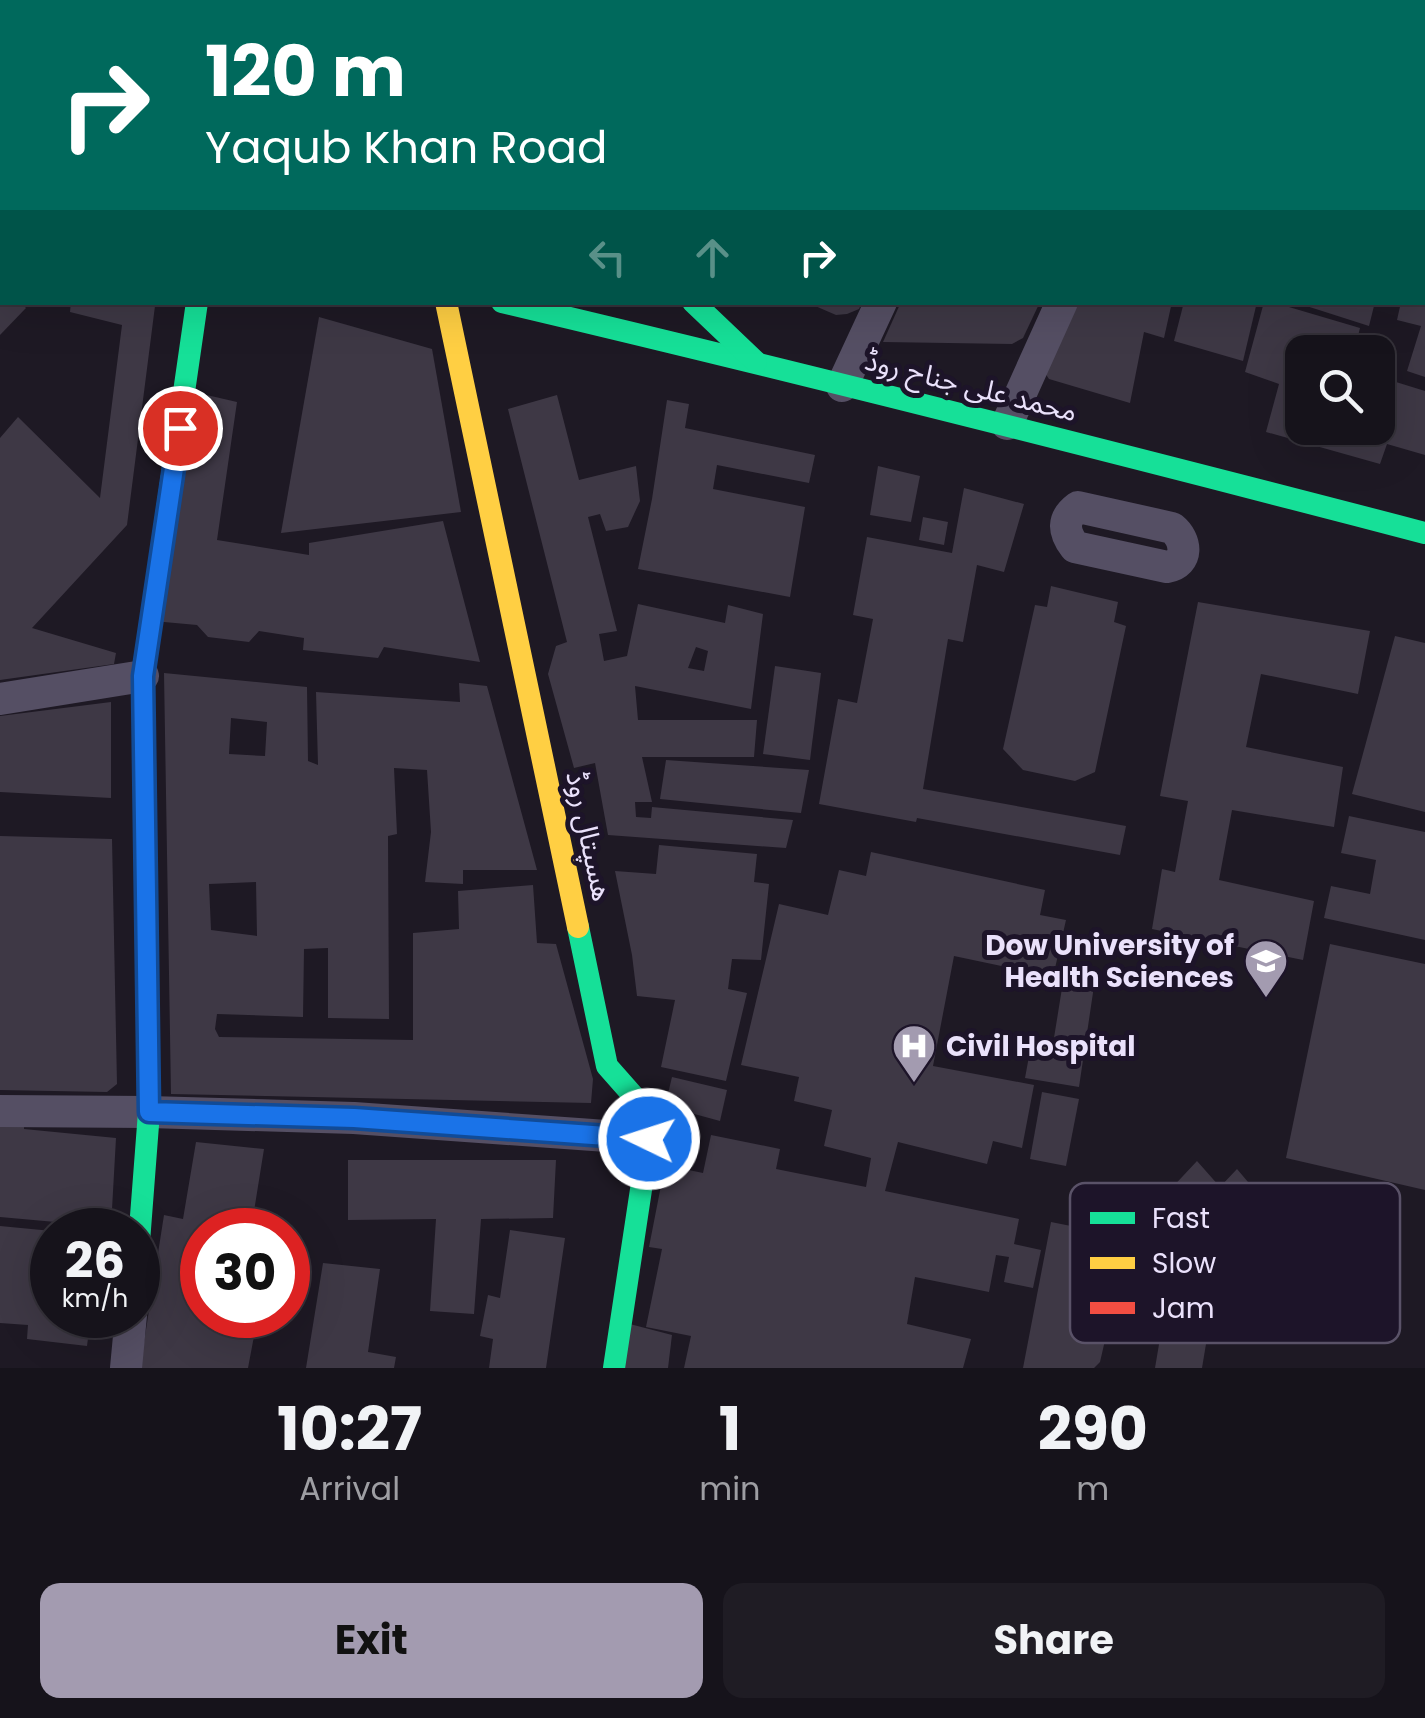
<!DOCTYPE html>
<html lang="en">
<head>
<meta charset="utf-8">
<style>
  :root { --surface:#16131b; --page:#1f1c24; --text:#f1f3f6; --muted:#9e9ea3; --line:#35323a; --accent:#a39bb0 }
  body { margin:0; font-family:Poppins,"Noto Sans Arabic",sans-serif; background:var(--page); color:var(--text); height:100vh; display:flex; flex-direction:column; font-size:38px; white-space:nowrap }
  * { box-sizing:border-box; margin:0 }
  p { font-size:32px; color:var(--muted) }
  .icon { flex:none; width:55px; height:55px; fill:none; stroke:currentColor; stroke-width:2; stroke-linecap:round; stroke-linejoin:round }
  .map { position:relative; height:1368px; overflow:hidden }
  .drawer { display:flex; flex-direction:column; background:var(--surface); flex:1 }
  .drawer>* { flex:none }
  .guide { position:absolute; left:0px; top:0px; width:1425px; height:305px; box-shadow:0 10px 40px #0002,0 0 0 2px var(--line); background:#00695c; color:#fff; overflow:hidden }
  .controls { position:absolute; left:1285px; top:335px; display:grid; gap:20px }
  .controls a { display:grid; place-items:center; width:110px; height:110px; border-radius:20px; background:var(--surface); box-shadow:0 10px 40px #0002,0 0 0 2px var(--line); font-size:50px }
  .speed { position:absolute; left:30px; top:1208px; display:flex; gap:20px; font-size:50px; font-weight:700; text-align:center }
  .speed>* { display:grid; place-content:center; width:130px; height:130px; border-radius:50%; background:var(--surface); box-shadow:0 10px 40px #0002,0 0 0 2px var(--line); line-height:1 }
  .speed small { font-size:25px; font-weight:400 }
  .speed .limit { border:15px solid #d22; background:#fff; color:#111 }
  .pin { position:absolute; display:grid; place-items:center; width:85px; height:85px; color:#fff; margin:-42px; border:5px solid #fff; border-radius:50%; box-shadow:0 2px 10px #0007 }
  .me { position:absolute; width:110px; margin:-55px; rotate:274deg; stroke-linejoin:round; filter:drop-shadow(0 0 8px #0008) }
  .turn { display:flex; align-items:center; gap:35px; height:210px; padding:0 40px; font-size:45px }
  .turn .icon { width:130px; height:130px; stroke-width:2.5 }
  .turn b { display:block; font-size:70px; line-height:85px }
  .lanes { display:flex; align-items:center; height:95px; padding:0 40px; background:#0003; justify-content:center; gap:50px; direction:ltr }
  .lanes .off { opacity:.35 }
  .eta { display:flex; justify-content:space-evenly; align-items:center; height:170px; text-align:center }
  .eta b { font-size:60px; font-weight:700; line-height:70px }
  .primary-button { display:flex; gap:20px; margin-top:auto; padding:20px 40px }
  .primary-button a { flex:1; height:115px; border-radius:20px; background:var(--accent); color:#111; font-size:40px; font-weight:700; line-height:115px; text-align:center }
  .primary-button a+a { background:var(--page); color:var(--text) }
  .map>svg:first-child { display:block }
  .building { fill:#3e3845; fill-rule:evenodd }
  .lines { fill:none; stroke-linecap:round; stroke-linejoin:round }
  .lane { stroke:#554f64; stroke-width:15 }
  .street { stroke:#554f64; stroke-width:32 }
  .fast { stroke:#16e098; stroke-width:22 }
  .slow { stroke:#ffcf43; stroke-width:22 }
  .jam { stroke:#f24e42; stroke-width:22 }
  .route-casing { stroke:#114b97; stroke-width:25 }
  .route { stroke:#1a73e8; stroke-width:18 }
  .labels { text-anchor:middle; dominant-baseline:central; stroke-width:10; stroke-linejoin:round; paint-order:stroke }
  .street-label { font-size:28px; fill:#eae1fb; stroke:#1d1429 }
  .poi-label { font-size:28px; font-weight:bold; fill:#eae1fb; stroke:#1d1429; text-anchor:end }
  .key { fill:#1d1429; stroke:#5a5268; stroke-width:2.5 }
  .key-label { font-size:28px; fill:#eae1fb }
</style>
</head>
<body>
<div class="map">
<svg width="1425" height="1368" viewBox="0 0 1425 1368">
  <rect width="100%" height="100%" fill="#1e1924"/>
  <!-- building -->
  <g class="building">
    <polygon points="0,302 20,302 26,308 0,335"/>
    <polygon points="71,302 142,302 155,306 127,525 32,628 116,653 114,664 0,680 0,438 18,417 100,498 122,325 70,312"/>
    <polygon points="806,302 862,302 859,309 847,314 836,315"/>
    <polygon points="901,302 1040,302 1023,338 1012,344 883,342"/>
    <polygon points="1079,302 1172,302 1164,338 1144,332 1130,403 1049,379 1043,370"/>
    <polygon points="1184,302 1257,302 1243,361 1174,341"/>
    <polygon points="1264,302 1272,302 1360,328 1354,352 1302,352 1302,428 1378,428 1378,414 1384,416 1396,382 1425,391 1425,455 1387,444 1380,464 1266,432 1279,384 1245,372"/>
    <polygon points="1294,302 1375,302 1369,326"/>
    <polygon points="1401,302 1425,302 1425,377 1407,371 1421,326 1397,320"/>
    <polygon points="319,317 432,349 461,512 281,533"/>
    <polygon points="185,390 237,402 217,540 309,555 309,543 443,521 480,662 384,647 378,658 303,650 304,638 259,631 249,642 208,637 197,625 153,621"/>
    <path d="M557 395 579 480 636 466 640 501 628 527 606 531 600 514 588 517 617 631 599 634 604 661 627 656 638 604 725 623 728 605 763 614 751 709 635 686 638 720H757L754 757H642L652 802H635L636 817 651 818 652 807 793 820 786 848 608 835 595 763 574 768 548 674 556 646 567 642 508 409ZM696 647 708 651 704 671 688 668Z"/>
    <polygon points="667,400 689,404 685,428 815,455 809,483 717,465 713,489 805,507 790,597 638,569 652,499"/>
    <polygon points="878,466 920,476 911,522 870,515"/>
    <polygon points="964,488 1024,504 1004,572 977,565 963,642 948,639 923,789 1126,826 1120,855 917,818 916,822 819,804 838,699 857,703 873,619 853,615 867,537 952,553"/>
    <polygon points="923,517 948,522 944,545 919,540"/>
    <polygon points="1051,586 1118,602 1114,622 1126,626 1095,772 1075,781 1023,770 1003,749 1035,605 1047,607"/>
    <polygon points="1198,602 1370,631 1358,694 1261,674 1246,747 1343,767 1334,827 1232,810 1219,880 1314,901 1303,960 1152,929 1162,869 1175,872 1188,801 1160,796"/>
    <polygon points="1395,636 1425,643 1425,812 1352,794"/>
    <polygon points="775,666 821,673 810,760 763,754"/>
    <path d="M164 673 307 687 308 761 318 765 316 692 460 702 459 683 487 686 537 870H463V884L425 882 431 832 427 770 394 768 397 834 388 836 389 1019 328 1018V948L304 949 303 1017 217 1014 215 1029 219 1037 413 1040V933L459 929 458 891 533 885 537 943 556 944 593 1079 591 1103 171 1094ZM231 718 267 722 265 756 229 754ZM256 882 257 936 211 930 209 884Z"/>
    <polygon points="111,702 111,798 0,792 0,716"/>
    <polygon points="666,760 809,770 801,813 660,799"/>
    <polygon points="1349,816 1425,832 1425,940 1324,918 1331,886 1370,894 1376,860 1341,853"/>
    <polygon points="0,836 112,839 117,1084 107,1092 0,1090"/>
    <polygon points="659,845 757,854 754,882 769,884 761,960 732,959 728,989 747,993 726,1081 661,1067 675,1000 637,996 632,955 615,871 656,874"/>
    <polygon points="871,852 1045,890 1040,915 1066,920 1053,977 954,956 933,1066 1034,1085 1022,1148 993,1141 987,1164 898,1142 885,1191 1019,1219 1014,1244 1041,1250 1033,1288 1004,1282 1009,1257 996,1255 989,1292 915,1277 907,1324 971,1339 963,1368 684,1368 691,1336 646,1327 662,1249 649,1247 665,1165 703,1173 711,1135 780,1149 776,1169 866,1187 871,1158 824,1146 832,1110 794,1101 799,1077 741,1065 779,904 828,915 839,870 866,876"/>
    <polygon points="1330,944 1425,964 1425,1190 1286,1158"/>
    <polygon points="1063,982 1094,986 1079,1087 1025,1078 1032,1040 1053,1044"/>
    <polygon points="672,1077 727,1090 720,1121 665,1106"/>
    <polygon points="1042,1092 1079,1099 1066,1166 1030,1159"/>
    <polygon points="0,1118 24,1119 24,1129 116,1138 111,1227 0,1217"/>
    <polygon points="196,1142 264,1149 251,1230 202,1230 202,1315 258,1315 248,1368 140,1368 164,1215 183,1219"/>
    <polygon points="348,1160 556,1160 553,1218 481,1219 474,1314 430,1311 436,1219 348,1220"/>
    <polygon points="1197,1161 1220,1187 1237,1169 1270,1208 1216,1266 1154,1207"/>
    <polygon points="1051,1222 1116,1235 1101,1302 1112,1310 1100,1362 1094,1368 1023,1368"/>
    <polygon points="0,1226 52,1231 52,1315 91,1315 87,1346 27,1339 28,1325 0,1323"/>
    <polygon points="510,1230 565,1238 546,1368 489,1368 493,1339 480,1336 488,1295 500,1298"/>
    <polygon points="323,1263 380,1269 368,1352 396,1357 394,1368 306,1368"/>
    <polygon points="1170,1279 1215,1290 1202,1368 1155,1368"/>
    <polygon points="626,1323 672,1335 668,1368 622,1368"/>
  </g>
  <g class="lines">
    <!-- lane -->
    <g class="lane">
      <polyline points="72,2 77,0"/>
      <polyline points="797,2 799,0"/>
      <polyline points="0,44 2,43"/>
    </g>
    <!-- street -->
    <g class="street">
      <polyline points="636,0 637,2"/>
      <polyline points="1285,0 1293,2"/>
      <polyline points="1018,2 1019,0"/>
      <polyline points="1199,2 1200,0"/>
      <polyline points="1422,43 1425,44"/>
      <polyline points="842,386 881,302"/>
      <polyline points="1007,424 1062,302"/>
      <path d="M1078 507 1172 528C1187 540 1189 563 1167 567L1075 547C1063 531 1062 519 1078 507Z"/>
      <polyline points="0,699 143,676"/>
      <polyline points="0,1111 149,1112 354,1118 649,1139"/>
      <polyline points="126,1368 131,1315"/>
    </g>
    <!-- fast -->
    <g class="fast">
      <polyline points="0,174 2,175"/>
      <path d="M502 302C811 375 1118 453 1425 533"/>
      <polyline points="693,302 756,362"/>
      <polyline points="578,927 607,1066 652,1117 614,1368"/>
      <polyline points="138,1255 149,1112 143,676 197,302"/>
    </g>
    <!-- slow -->
    <polyline class="slow" points="446,302 578,927"/>
    <!-- jam -->
    <polyline class="jam" points="431,0 433,2"/>
  </g>
  <g class="lines">
    <!-- route casing -->
    <g class="route-casing">
      <polyline id="route" points="180,428 143,676 149,1112 354,1118 649,1139"/>
    </g>
    <!-- route -->
    <use href="#route" class="route"/>
  </g>
  <!-- icons -->
  <defs>
    <g id="university-pin" transform="scale(2.25)"><path d="M0 17L-7.5 6A9.5 9.5 0 1 1 7.5 6Z" fill="#a39bb0" stroke="#1d1429"/><path d="M0-5L7-2L0 1L-7-2ZM-4 1L0 2.5L4 1V4Q0 6-4 4Z" fill="#fff"/></g>
    <g id="hospital-pin" transform="scale(2.25)"><path d="M0 17L-7.5 6A9.5 9.5 0 1 1 7.5 6Z" fill="#a39bb0" stroke="#1d1429"/><path d="M-5-5h3v3.5h4V-5h3V5h-3V1.5h-4V5h-3Z" fill="#fff"/></g>
  </defs>
  <g fill-rule="evenodd">
    <use href="#university-pin" x="1266" y="961"/>
    <use href="#hospital-pin" x="914" y="1046"/>
  </g>
  <g class="labels">
    <!-- street labels -->
    <g class="street-label">
      <text transform="translate(971 386) rotate(14)">محمد علی جناح روڈ</text>
      <text transform="translate(589 836) rotate(78)">ھسپتال روڈ</text>
    </g>
    <!-- poi labels -->
    <g class="poi-label">
      <text x="1234" y="945">Dow University of<tspan x="1234" dy="32">Health Sciences</tspan></text>
      <text x="946" y="1046" text-anchor="start">Civil Hospital</text>
    </g>
  </g>
  <!-- legend -->
  <rect x="1070" y="1183" width="330" height="160" rx="15" class="key"/>
  <rect x="1090" y="1212" width="45" height="12" fill="#16e098"/>
  <rect x="1090" y="1257" width="45" height="12" fill="#ffcf43"/>
  <rect x="1090" y="1302" width="45" height="12" fill="#f24e42"/>
  <g class="key-label">
    <text x="1152" y="1228">Fast</text>
    <text x="1152" y="1273">Slow</text>
    <text x="1152" y="1318">Jam</text>
  </g>
</svg>
<div class="controls">
<a><svg class="icon" aria-label="search" viewBox="0 0 24 24"><circle cx="10" cy="10" r="6"/><path d="M15 15l6 6"/></svg></a>
</div>
<div class="speed"><div>26<small>km/h</small></div><div class="limit">30</div></div>
<div class="pin" style="left:180px;top:428px;background:#d93025"><svg class="icon" aria-label="arrive" viewBox="0 0 24 24"><path d="M6 21V4h12l-3 4 3 4H6"/></svg></div>
<svg class="me" style="left:649px;top:1139px" viewBox="-20 -20 40 40"><circle r="17" fill="#1a73e8" stroke="#fff" stroke-width="3"/><path d="M0-11L8 9 0 5-8 9z" fill="#fff"/></svg>
<div class="guide">
<div class="turn"><svg class="icon" aria-label="right" viewBox="0 0 24 24"><path d="M7 20v-9h11M14 6l5 5-5 5"/></svg><div><b>120 m</b>Yaqub Khan Road</div></div>
<div class="lanes"><svg class="icon off" aria-label="left" viewBox="0 0 24 24"><path d="M17 20v-9H6M10 6l-5 5 5 5"/></svg><svg class="icon off" aria-label="ahead" viewBox="0 0 24 24"><path d="M12 20V5M6 11l6-6 6 6"/></svg><svg class="icon" aria-label="right" viewBox="0 0 24 24"><path d="M7 20v-9h11M14 6l5 5-5 5"/></svg></div>
</div>
</div>
<section class="drawer">
<div class="eta">
<div><b>10:27</b><p>Arrival</p></div>
<div><b>1</b><p>min</p></div>
<div><b>290</b><p>m</p></div>
</div>
<div class="primary-button"><a>Exit</a><a>Share</a></div>
</section>
</body>
</html>
